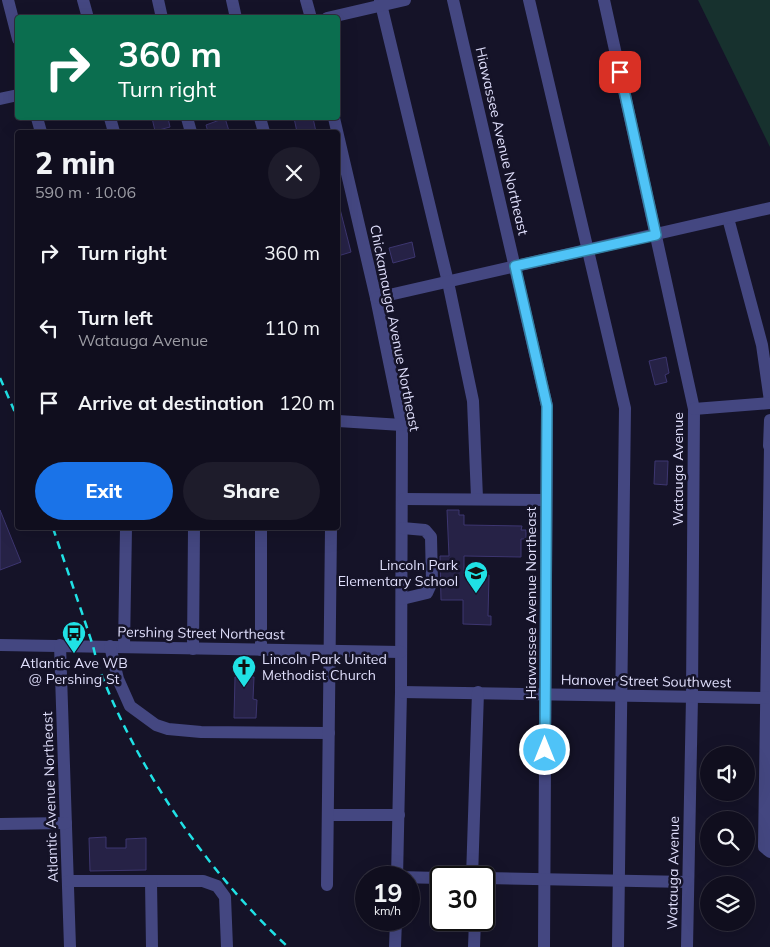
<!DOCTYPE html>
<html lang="en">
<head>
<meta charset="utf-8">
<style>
  :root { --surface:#100e1e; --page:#1e1c2b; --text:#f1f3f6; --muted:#9c9ca4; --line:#302e3c; --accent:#1a73e8 }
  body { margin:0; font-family:Mulish,sans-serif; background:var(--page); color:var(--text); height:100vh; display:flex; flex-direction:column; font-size:19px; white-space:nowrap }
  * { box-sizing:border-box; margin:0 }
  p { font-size:16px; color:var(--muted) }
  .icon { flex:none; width:28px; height:28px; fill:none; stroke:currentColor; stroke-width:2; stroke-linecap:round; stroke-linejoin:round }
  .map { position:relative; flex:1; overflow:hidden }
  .drawer { position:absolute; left:15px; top:130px; width:325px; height:400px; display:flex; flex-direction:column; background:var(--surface); border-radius:5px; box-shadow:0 5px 20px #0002,0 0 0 1px var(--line) }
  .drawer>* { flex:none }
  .hud { position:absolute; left:15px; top:15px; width:325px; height:105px; border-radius:5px; box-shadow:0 5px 20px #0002,0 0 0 1px var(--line); background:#0b6e4f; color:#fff; overflow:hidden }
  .tools { position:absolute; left:700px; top:746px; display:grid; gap:10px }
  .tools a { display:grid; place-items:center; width:55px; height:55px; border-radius:50%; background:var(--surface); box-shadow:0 5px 20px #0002,0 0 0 1px var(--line); font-size:25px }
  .speed { position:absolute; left:355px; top:866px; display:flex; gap:10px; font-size:25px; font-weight:700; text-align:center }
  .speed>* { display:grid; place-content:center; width:65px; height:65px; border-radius:50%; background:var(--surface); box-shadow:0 5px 20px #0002,0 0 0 1px var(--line); line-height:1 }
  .speed small { font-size:12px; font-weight:400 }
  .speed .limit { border:2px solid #111; border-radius:8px; background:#fff; color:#111 }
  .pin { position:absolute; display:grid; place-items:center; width:42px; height:42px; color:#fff; margin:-21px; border-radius:10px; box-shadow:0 2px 8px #0006 }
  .me { position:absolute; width:55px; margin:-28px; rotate:0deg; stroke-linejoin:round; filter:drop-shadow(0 0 4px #0008) }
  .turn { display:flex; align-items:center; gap:18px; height:105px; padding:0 20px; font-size:22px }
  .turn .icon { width:65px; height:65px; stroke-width:2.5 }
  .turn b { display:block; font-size:35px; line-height:42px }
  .round { display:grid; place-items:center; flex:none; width:52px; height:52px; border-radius:26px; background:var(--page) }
  .summary { display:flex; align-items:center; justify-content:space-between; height:85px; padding:0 20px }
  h1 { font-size:30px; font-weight:800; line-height:38px }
  .primary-button { display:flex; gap:10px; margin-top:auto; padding:10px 20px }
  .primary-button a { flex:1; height:58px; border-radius:30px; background:var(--accent); color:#fff; font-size:20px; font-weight:800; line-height:58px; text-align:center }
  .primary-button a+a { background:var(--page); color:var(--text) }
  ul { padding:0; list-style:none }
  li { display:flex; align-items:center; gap:15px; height:75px; padding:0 20px }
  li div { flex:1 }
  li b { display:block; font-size:19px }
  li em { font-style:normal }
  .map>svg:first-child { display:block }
  .green { fill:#17312e }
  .building { fill:#262246; stroke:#3d3670 }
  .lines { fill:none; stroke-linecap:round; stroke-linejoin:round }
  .minor { stroke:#444781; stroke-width:12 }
  .rail { stroke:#20e1e5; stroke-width:2.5; stroke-dasharray:8 6; stroke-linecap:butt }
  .route-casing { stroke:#337fa1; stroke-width:12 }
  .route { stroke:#4fc3f7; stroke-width:9 }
  .labels { text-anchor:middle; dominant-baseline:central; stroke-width:5; stroke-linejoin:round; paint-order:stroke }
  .street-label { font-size:14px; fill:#dfdefb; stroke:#151328 }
  .poi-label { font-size:14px; fill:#dfdefb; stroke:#151328; text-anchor:end }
</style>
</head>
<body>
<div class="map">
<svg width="770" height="947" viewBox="0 0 770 947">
  <rect width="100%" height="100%" fill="#151328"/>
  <!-- green -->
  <polygon class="green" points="698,0 770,0 770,147"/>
  <!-- building -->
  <g class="building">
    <polygon points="152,118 168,118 170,127 155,131"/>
    <polygon points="225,118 229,131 208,132 206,125"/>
    <polygon points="294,118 313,118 316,132 297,132"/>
    <polygon points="340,209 351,252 338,256 338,210"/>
    <polygon points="412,242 415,257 393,263 389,248"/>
    <polygon points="666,357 669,373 665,375 667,382 655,385 649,361"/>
    <polygon points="655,461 668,461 667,485 654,484"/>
    <polygon points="0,510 21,562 0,570"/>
    <polygon points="447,510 459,510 459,515 464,515 464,525 522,526 521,530 526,530 526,539 521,539 521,557 464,556 464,574 489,575 488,616 491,616 491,625 463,624 463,600 441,600 440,556 449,556"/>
    <polygon points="240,672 250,672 250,677 254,677 253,699 257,700 256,718 234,718 235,677 240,677"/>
    <polygon points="106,837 106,848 126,848 126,839 146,838 146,870 90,871 89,838"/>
  </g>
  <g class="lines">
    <!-- minor -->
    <g class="minor">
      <polyline points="8,0 18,39"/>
      <polyline points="83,0 88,18"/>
      <polyline points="158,0 162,18"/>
      <polyline points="232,0 236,18"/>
      <polyline points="306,0 311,18"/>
      <polyline points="380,0 448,282 473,401 477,498"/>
      <polyline points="453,0 547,406 544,947"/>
      <polyline points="529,0 625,408 618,947"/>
      <polyline points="604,0 694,409 692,697 687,947"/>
      <polyline points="327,18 405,0"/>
      <polyline points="0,99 18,95"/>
      <polyline points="37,118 41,132"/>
      <polyline points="110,118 114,132"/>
      <polyline points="187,118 191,132"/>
      <polyline points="260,118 264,132"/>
      <polyline points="334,118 376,298 402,425 401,692 397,878"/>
      <polyline points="728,218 762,345 770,401"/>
      <polyline points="376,298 770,208"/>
      <polyline points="694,409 770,403"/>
      <polyline points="338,421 402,425"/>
      <polyline points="769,446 770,420"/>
      <polyline points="770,446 764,847 770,852"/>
      <polyline points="403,499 546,500"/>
      <polyline points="402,599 427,593 432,582 431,537 425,530 402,528"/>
      <polyline points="0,645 401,652"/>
      <polyline points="60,645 70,947"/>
      <polyline points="110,646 118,679 130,706 156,725 168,729 201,732 329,733"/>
      <polyline points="124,647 126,528"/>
      <polyline points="193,649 194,528"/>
      <polyline points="261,650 261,528"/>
      <polyline points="401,692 770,698"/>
      <polyline points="328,815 399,815"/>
      <polyline points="0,824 66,823"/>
      <polyline points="397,877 441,878"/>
      <polyline points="472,878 478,692"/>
      <polyline points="484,878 688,882"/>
      <polyline points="68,881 203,881 217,886 225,897 227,947"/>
      <polyline points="151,881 152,947"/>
      <polyline points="327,885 331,528"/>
      <polyline points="395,947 396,920"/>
      <polyline points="474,947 475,920"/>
    </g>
    <!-- rail -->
    <g class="rail">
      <polyline points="0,378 18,419"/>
      <path d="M53 528C66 567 80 606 93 646 95 654 97 663 100 671 139 772 209 874 288 947"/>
    </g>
  </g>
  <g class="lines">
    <!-- route casing -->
    <g class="route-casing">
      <polyline id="route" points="545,750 547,406 515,266 656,235 620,72"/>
    </g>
    <!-- route -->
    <use href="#route" class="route"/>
  </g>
  <!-- icons -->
  <defs>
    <g id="school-pin" transform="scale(1.25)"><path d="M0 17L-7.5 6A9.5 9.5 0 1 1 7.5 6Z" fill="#20e1e5" stroke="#151328"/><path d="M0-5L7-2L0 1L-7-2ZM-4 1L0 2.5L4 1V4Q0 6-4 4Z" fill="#111"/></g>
    <g id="bus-pin" transform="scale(1.25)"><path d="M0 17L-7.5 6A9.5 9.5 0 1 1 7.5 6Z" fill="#20e1e5" stroke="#151328"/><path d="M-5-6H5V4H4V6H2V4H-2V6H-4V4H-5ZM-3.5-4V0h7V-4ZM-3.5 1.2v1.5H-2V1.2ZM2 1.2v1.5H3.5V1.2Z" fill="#111"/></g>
    <g id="church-pin" transform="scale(1.25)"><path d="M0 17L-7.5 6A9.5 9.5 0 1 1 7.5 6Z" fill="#20e1e5" stroke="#151328"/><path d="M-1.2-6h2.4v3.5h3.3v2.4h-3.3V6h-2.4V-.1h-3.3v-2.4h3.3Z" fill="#111"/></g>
  </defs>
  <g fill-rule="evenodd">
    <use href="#school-pin" x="476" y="573"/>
    <use href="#bus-pin" x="74" y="633"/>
    <use href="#church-pin" x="244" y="667"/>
  </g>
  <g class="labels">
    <!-- street labels -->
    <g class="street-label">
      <text transform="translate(502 141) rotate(77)">Hiawassee Avenue Northeast</text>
      <text transform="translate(395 328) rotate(79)">Chickamauga Avenue Northeast</text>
      <text transform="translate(678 469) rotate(-90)">Watauga Avenue</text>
      <text transform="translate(531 603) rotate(-90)">Hiawassee Avenue Northeast</text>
      <text transform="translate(201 633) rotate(1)">Pershing Street Northeast</text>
      <text transform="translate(646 681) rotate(1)">Hanover Street Southwest</text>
      <text transform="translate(50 797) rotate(-92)">Atlantic Avenue Northeast</text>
      <text transform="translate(673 873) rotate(-89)">Watauga Avenue</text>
    </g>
    <!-- poi labels -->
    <g class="poi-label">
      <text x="458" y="565">Lincoln Park<tspan x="458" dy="16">Elementary School</tspan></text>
      <text x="262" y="659" text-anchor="start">Lincoln Park United<tspan x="262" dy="16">Methodist Church</tspan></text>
      <text x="74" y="663" text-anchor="middle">Atlantic Ave WB<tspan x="74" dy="16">@ Pershing St</tspan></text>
    </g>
  </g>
</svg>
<div class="tools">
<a><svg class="icon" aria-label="sound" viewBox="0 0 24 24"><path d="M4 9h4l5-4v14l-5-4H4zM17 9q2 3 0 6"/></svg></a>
<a><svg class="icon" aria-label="search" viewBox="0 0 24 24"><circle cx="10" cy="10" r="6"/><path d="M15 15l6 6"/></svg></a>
<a><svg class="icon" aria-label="layers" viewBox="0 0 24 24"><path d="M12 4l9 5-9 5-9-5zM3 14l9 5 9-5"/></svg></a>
</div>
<div class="speed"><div>19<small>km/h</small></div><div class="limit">30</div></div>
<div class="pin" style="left:620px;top:72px;background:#d93025"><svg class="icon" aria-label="arrive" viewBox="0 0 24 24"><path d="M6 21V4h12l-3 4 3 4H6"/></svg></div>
<svg class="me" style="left:545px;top:750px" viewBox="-20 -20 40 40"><circle r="17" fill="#4fc3f7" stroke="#fff" stroke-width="3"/><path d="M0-11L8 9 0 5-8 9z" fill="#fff"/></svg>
<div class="hud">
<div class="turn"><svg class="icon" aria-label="right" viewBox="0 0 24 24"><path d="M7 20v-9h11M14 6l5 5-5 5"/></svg><div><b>360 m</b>Turn right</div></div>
</div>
<section class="drawer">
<div class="summary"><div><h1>2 min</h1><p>590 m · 10:06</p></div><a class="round"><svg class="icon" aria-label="close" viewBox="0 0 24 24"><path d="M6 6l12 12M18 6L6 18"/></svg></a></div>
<ul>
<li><svg class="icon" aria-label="right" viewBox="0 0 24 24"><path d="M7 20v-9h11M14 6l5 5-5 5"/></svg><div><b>Turn right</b></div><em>360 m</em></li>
<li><svg class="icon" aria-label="left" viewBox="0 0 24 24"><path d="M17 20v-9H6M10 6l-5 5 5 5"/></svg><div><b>Turn left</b><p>Watauga Avenue</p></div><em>110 m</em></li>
<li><svg class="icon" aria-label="arrive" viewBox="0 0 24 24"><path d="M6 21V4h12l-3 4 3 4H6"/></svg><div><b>Arrive at destination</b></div><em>120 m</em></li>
</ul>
<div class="primary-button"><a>Exit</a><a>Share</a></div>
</section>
</div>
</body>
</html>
